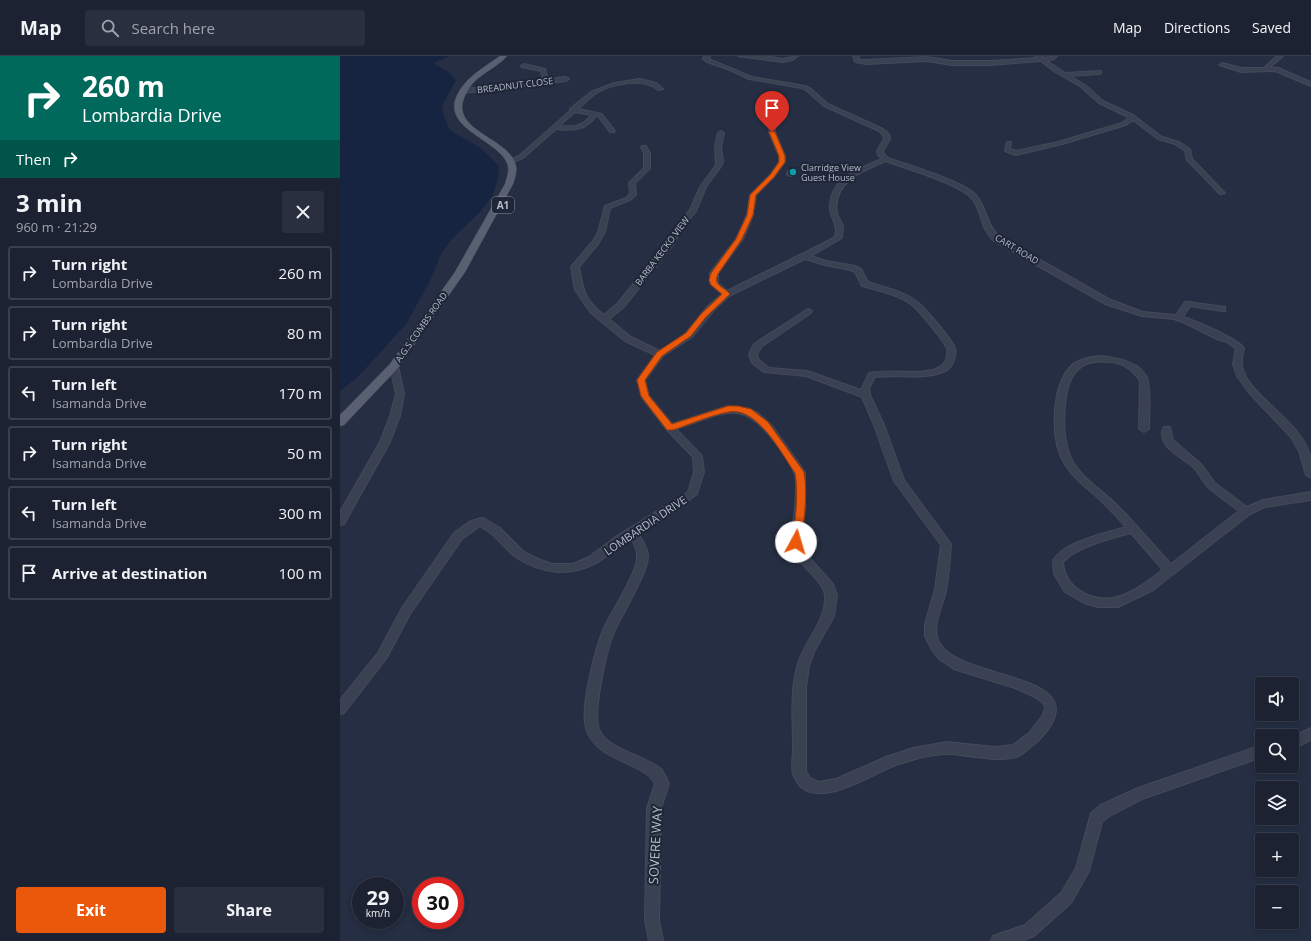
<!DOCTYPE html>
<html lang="en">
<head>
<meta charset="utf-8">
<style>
  :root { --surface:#1c2232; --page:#292f3e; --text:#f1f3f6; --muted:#a0a4ac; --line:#3a3f4d; --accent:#ea580c }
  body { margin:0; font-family:"Open Sans",sans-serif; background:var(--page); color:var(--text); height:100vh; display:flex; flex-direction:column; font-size:15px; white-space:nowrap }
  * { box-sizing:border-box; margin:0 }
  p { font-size:13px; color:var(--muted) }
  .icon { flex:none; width:22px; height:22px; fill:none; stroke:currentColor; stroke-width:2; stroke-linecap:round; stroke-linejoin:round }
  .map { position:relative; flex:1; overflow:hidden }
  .drawer { display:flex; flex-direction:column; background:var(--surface); width:340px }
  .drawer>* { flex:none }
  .banner { background:#00695c; color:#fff; overflow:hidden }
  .tools { position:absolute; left:915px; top:621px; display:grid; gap:8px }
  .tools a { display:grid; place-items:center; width:44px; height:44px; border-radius:4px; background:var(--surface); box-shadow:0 2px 6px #0003,0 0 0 1px var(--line); font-size:20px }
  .speed { position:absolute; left:12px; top:821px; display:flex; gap:8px; font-size:20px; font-weight:700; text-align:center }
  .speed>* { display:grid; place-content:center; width:52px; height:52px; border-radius:50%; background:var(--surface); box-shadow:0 2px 6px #0003,0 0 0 1px var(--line); line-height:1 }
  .speed small { font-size:10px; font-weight:400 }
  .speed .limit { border:6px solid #d22; background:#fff; color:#111 }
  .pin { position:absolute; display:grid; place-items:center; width:34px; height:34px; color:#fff; margin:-41px -17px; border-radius:50% 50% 50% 0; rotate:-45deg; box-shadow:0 0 4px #0007 }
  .pin .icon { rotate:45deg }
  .me { position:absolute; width:44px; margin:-22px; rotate:6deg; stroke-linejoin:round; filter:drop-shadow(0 0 3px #0008) }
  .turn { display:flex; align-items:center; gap:14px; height:84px; padding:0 16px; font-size:18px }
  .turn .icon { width:52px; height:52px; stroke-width:2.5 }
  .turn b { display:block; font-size:28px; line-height:34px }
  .then { display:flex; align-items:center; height:38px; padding:0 16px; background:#0003; gap:8px; font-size:15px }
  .round { display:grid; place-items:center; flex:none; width:42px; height:42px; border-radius:4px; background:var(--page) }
  .overview { display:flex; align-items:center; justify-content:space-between; height:68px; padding:0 16px }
  h1 { font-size:24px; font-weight:700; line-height:30px }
  .primary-button { display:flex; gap:8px; margin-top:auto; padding:8px 16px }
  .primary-button a { flex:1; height:46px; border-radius:4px; background:var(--accent); color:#fff; font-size:16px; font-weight:700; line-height:46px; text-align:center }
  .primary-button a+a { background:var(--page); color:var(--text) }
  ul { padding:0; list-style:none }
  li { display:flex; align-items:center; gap:12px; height:54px; margin:0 8px 6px; padding:0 8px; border:2px solid var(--line); border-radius:4px }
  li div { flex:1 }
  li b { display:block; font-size:15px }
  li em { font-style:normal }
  header { display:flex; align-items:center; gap:24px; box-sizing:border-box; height:56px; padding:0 20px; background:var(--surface); border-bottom:1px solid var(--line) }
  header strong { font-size:19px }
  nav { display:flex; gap:22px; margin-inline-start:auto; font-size:14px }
  .search { width:280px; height:36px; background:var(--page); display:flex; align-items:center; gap:10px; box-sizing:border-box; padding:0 14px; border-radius:4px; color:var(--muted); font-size:15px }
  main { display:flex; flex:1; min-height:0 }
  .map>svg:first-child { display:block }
  .water { fill:#172441 }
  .building { fill:#374258; stroke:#202839 }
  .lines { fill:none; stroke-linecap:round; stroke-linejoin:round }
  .minor-casing { stroke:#434a5b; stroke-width:2 }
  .major-casing { stroke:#434a5b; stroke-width:1 }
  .minor { fill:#394152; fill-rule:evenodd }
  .major { fill:#586072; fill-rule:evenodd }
  .route { fill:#ea580c; stroke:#983908 }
  .culture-dot { fill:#0f9aa8; stroke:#1e2637; stroke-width:1.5 }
  .labels { text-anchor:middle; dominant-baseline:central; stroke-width:4; stroke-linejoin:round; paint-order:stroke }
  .far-street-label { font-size:9px; fill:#b6bccc; stroke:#1e2637 }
  .far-poi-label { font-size:9px; fill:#b6bccc; stroke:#1e2637; text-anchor:start }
  .shield { fill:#1e2637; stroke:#888f9f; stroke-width:1 }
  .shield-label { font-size:10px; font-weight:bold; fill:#b6bccc }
  .street-label { font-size:11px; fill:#b6bccc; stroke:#1e2637 }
  .near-street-label { font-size:13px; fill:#b6bccc; stroke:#1e2637 }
</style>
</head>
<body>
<header>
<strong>Map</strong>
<div class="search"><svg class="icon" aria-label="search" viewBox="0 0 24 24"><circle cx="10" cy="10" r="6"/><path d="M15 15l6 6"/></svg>Search here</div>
<nav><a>Map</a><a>Directions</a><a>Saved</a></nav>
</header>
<main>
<section class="drawer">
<div class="banner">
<div class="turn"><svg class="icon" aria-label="right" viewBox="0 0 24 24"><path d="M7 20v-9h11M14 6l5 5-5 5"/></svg><div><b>260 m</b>Lombardia Drive</div></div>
<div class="then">Then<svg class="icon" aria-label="right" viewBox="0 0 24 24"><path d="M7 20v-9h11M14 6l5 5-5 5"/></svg></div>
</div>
<div class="overview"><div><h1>3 min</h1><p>960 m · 21:29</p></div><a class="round"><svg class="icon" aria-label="close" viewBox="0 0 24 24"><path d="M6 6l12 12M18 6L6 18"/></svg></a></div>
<ul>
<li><svg class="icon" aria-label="right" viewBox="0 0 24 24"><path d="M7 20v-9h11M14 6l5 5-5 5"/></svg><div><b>Turn right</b><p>Lombardia Drive</p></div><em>260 m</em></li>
<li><svg class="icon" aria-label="right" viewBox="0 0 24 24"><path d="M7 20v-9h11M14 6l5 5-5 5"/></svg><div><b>Turn right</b><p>Lombardia Drive</p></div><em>80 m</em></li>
<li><svg class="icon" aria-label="left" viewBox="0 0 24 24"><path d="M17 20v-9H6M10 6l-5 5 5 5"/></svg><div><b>Turn left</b><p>Isamanda Drive</p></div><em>170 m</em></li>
<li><svg class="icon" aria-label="right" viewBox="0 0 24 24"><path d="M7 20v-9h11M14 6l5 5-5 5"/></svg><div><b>Turn right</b><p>Isamanda Drive</p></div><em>50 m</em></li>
<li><svg class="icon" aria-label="left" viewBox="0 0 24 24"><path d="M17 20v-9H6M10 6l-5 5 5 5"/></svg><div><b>Turn left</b><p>Isamanda Drive</p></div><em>300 m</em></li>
<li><svg class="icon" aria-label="arrive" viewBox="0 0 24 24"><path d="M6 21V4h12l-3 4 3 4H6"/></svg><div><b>Arrive at destination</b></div><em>100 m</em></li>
</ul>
<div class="primary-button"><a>Exit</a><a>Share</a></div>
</section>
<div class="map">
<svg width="971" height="885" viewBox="0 0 971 885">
  <rect width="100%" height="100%" fill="#252e42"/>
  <!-- water -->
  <polygon class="water" points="0,0 110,0 93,7 107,15 116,24 102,50 104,61 110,74 142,93 159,110 158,122 153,139 141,155 111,184 101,198 90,225 66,268 18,321 0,335"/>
  <!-- building -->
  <polygon class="building" points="451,112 458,112 454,122 446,121 447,120 444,120 447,113"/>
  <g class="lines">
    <!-- minor casing -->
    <g class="minor-casing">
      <g id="minor">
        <path d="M364 0H370L369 3 371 4 412 21 465 30 471 33 488 48 543 73 549 78 550 83 543 95 544 98 548 102C568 109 623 125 636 139 647 152 646 169 660 181L771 244 803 256 836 259 845 246H848L885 251V255H882L850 250 843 261C856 265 896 282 904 292 903 298 901 304 902 310 907 341 965 365 971 404 971 410 971 416 971 422L966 419 959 395 951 381 910 338 897 320 893 308 896 293 887 286 879 284 847 268 834 263 802 260 765 248 654 185C639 170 643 158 633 144 622 128 566 113 546 105 524 114 492 126 497 156 497 161 502 165 503 170 503 174 502 178 502 182L471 200 486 205 515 210 521 213 528 226C544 231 562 235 576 245 584 250 612 284 615 292 617 299 613 310 607 314 586 325 559 318 535 321L529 332 530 339 544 369 564 424 611 488C610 503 609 519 606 534 603 551 590 571 600 588 623 626 767 616 697 686 692 690 686 695 681 699 666 708 628 699 610 698 593 697 572 704 556 709 531 718 485 751 461 731 458 728 454 721 453 718 451 710 453 700 453 692 453 666 450 636 457 611 463 586 486 567 485 540 485 525 457 509 452 491 449 482 453 470 454 460 456 449 456 436 456 425 455 412 445 400 437 389 402 340 386 357 336 373L362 400 364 416 357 438 331 458 298 477C302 484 308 492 308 500 309 514 283 557 276 572 267 589 254 652 258 670 263 694 307 699 322 714 325 718 327 724 329 728L321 752 319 864 323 885H309L305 864 307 752 315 728C306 706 255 706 246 672 240 652 255 594 263 574 270 557 299 515 297 499 297 493 294 487 291 482 279 489 268 501 256 507 230 521 202 518 177 502 168 496 161 486 153 479 149 475 144 473 140 470L122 483 70 558 46 603 4 657 0 658V644L38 597 62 552 114 477 129 466 141 462 145 463 160 472 184 496 198 503 212 508H233L249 501 277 480 348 436 354 416 353 401 327 374 302 342 297 324 315 299 285 285 250 256 235 234 231 211 253 185 258 176 265 150 286 142 290 138 289 127 304 112V97L301 91 302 90H306L310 97V112L295 127 296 139 290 144 270 152 265 176 258 188 239 211C243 235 245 244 264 259L278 247 327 186 337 170 350 154 360 131 376 109 375 91 378 77 381 75 384 77 381 91 383 105 382 109 366 131 356 155 342 172 333 189 284 251 269 263 291 281 320 295 346 277 368 250 382 238 370 227V217L396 183 407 159 410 139 430 119 439 106V100L429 76 430 65 435 66V76L445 100V106L434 121 416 139 413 159 403 183 378 217V227L387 235 480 189 495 181C495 177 497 173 495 169 494 163 490 159 490 154 488 124 518 112 542 103L538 99 537 95 544 83 543 79 539 75 484 50 467 35 462 32 409 23 390 14 367 6 363 3ZM465 203 485 209 510 214 515 216 522 230C539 235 556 238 571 248 578 254 605 285 607 293 608 299 606 307 601 310 585 321 549 312 529 317L521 334 467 315 429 312 419 304 417 299 421 291 471 257 472 255 468 253 414 288 409 299 412 307 424 316 466 320 522 341 534 369 554 425 601 489 595 533 585 568V580L592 594 599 603 614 613 675 632 695 641 704 648 705 653 703 659 689 677 673 689 655 691 607 686 573 692 546 701 496 723 478 726 470 722 466 715V631L469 610 475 594 494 560 497 540 493 528 465 497 461 487 465 454V416L433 371 418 357 410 353 388 350 332 368 309 340 305 324 323 300 352 281 374 254 389 240Z"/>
        <polygon points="398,0 426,0 442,3 458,0 453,4 442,6"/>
        <polygon points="513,0 519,0 519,4 526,4 587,1 612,5 651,5 697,2 695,0 701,0 704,2 717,0 714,3 707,5 725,17 761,15 761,17 759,18 730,20 745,29 763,45 793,59 822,81 839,86 850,93 852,103 885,137 880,138 847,104 845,95 835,88 818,83 793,64 786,69 722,88 676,99 665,95 667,86 671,86 670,93 676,95 718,86 782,67 787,63 788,61 759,47 741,31 714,15 701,5 651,9 612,9 587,5 526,8 515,6"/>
        <polygon points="937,0 943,0 930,11 938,12 971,26 971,30 935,15 901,16 879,9 882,7 901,12 924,12"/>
        <polygon points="184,8 205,13 208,23 226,21 229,23 226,25 124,37 121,35 124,33 203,24 201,15 182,11 181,10"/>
        <path d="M300 23 316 27 323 33 318 34C303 21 271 28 255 38 249 42 243 49 238 53L262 58 275 75 274 76H270L258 60H256C246 75 232 75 216 73L183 102 170 107 167 105 179 100 230 55V53L251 36 274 27ZM235 56 251 59C243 71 233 71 219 70Z"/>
        <path d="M763 300C778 302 805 307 808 326 811 341 809 358 809 373L804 376 799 373 800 325C793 314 783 307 770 306 760 305 747 305 739 313 721 327 722 377 729 397 736 419 762 434 778 450 796 468 813 489 831 508L899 455C889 447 878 440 869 432 863 427 860 418 854 412 844 402 814 390 824 371H830L833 384 861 408 875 427 907 451 923 444 971 436V444L925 451 910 458 813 534 778 551H758L744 547 725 536 714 518 713 505C723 486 765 477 786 471 777 461 768 451 758 442 746 431 732 421 724 407 710 383 711 331 731 310 739 302 752 301 763 300ZM791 477 823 514C798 533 770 555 739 534 729 527 724 519 723 506 736 491 772 482 791 477Z"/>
        <polygon points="54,307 58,310 64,338 60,360 50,386 4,468 0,469 0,456 40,386 50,360 56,338 50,310"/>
        <polygon points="971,672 971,684 952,693 952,681"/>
        <polygon points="922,689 922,701 802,743 771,759 762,766 749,815 731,847 694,880 681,885 651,885 653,880 685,869 721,837 736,812 751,757 761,749 798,732"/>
      </g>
    </g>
    <!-- major casing -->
    <g class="major-casing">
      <path id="major" d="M160 0H167C156 13 137 18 128 34 102 75 170 80 176 110 177 116 175 122 173 128L125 216 58 312 4 369 0 370V359L50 308 115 216 165 128C167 121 170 114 167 107 156 80 85 70 128 24 137 15 149 8 160 0Z"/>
    </g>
    <!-- minor -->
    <use href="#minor" class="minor"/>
    <!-- major -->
    <use href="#major" class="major"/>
  </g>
  <!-- route -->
  <path class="route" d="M432 75 435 76 445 100V106L434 121 416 139 413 159 402 183 378 218C373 230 383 230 390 238L366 261 351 280 322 300 305 324 309 340 332 368 388 350H398L411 353 428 366 464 416C468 439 464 463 461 486L456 490 452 486C455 464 459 440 455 417 441 397 418 351 389 356 371 359 351 368 333 374H327L301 340 297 324 317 296 346 277 361 258 382 238 371 229 369 224 371 217 396 183 407 159 410 139 430 119 439 106V100L429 76Z"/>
  <!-- markers -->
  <circle class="culture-dot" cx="453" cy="116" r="4"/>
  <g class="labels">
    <!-- far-street labels -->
    <g class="far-street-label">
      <text transform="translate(175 29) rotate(-7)">BREADNUT CLOSE</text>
      <text transform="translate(677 193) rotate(31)">CART ROAD</text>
      <text transform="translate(322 195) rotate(-53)">BARBA KECKO VIEW</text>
      <text transform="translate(81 271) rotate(-55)">A.G.S COMBS ROAD</text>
    </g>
    <!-- far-poi labels -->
    <g class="far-poi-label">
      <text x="461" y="111">Clarridge View<tspan x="461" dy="10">Guest House</tspan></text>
    </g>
    <!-- shield labels -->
    <rect class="shield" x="152" y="141" width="22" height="16" rx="3"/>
    <g class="shield-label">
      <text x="163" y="149">A1</text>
    </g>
    <!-- street labels -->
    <g class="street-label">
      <text transform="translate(305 469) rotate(-34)">LOMBARDIA DRIVE</text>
    </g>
    <!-- near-street labels -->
    <g class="near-street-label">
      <text transform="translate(315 789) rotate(-87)">SOVERE WAY</text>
    </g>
  </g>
</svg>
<div class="tools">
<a><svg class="icon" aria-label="sound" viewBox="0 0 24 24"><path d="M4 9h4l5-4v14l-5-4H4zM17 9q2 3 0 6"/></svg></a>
<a><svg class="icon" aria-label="search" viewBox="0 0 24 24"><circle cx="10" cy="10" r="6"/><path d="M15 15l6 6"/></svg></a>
<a><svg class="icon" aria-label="layers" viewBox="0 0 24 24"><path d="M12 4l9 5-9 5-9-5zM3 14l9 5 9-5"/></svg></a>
<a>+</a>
<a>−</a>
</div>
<div class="speed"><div>29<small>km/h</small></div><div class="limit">30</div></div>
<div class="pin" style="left:432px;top:76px;background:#d93025"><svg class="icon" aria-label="arrive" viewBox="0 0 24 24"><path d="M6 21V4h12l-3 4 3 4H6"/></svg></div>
<svg class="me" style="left:456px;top:486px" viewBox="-20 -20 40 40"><circle r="19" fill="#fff"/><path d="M0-13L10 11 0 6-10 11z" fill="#ea580c"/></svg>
</div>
</main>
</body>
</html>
